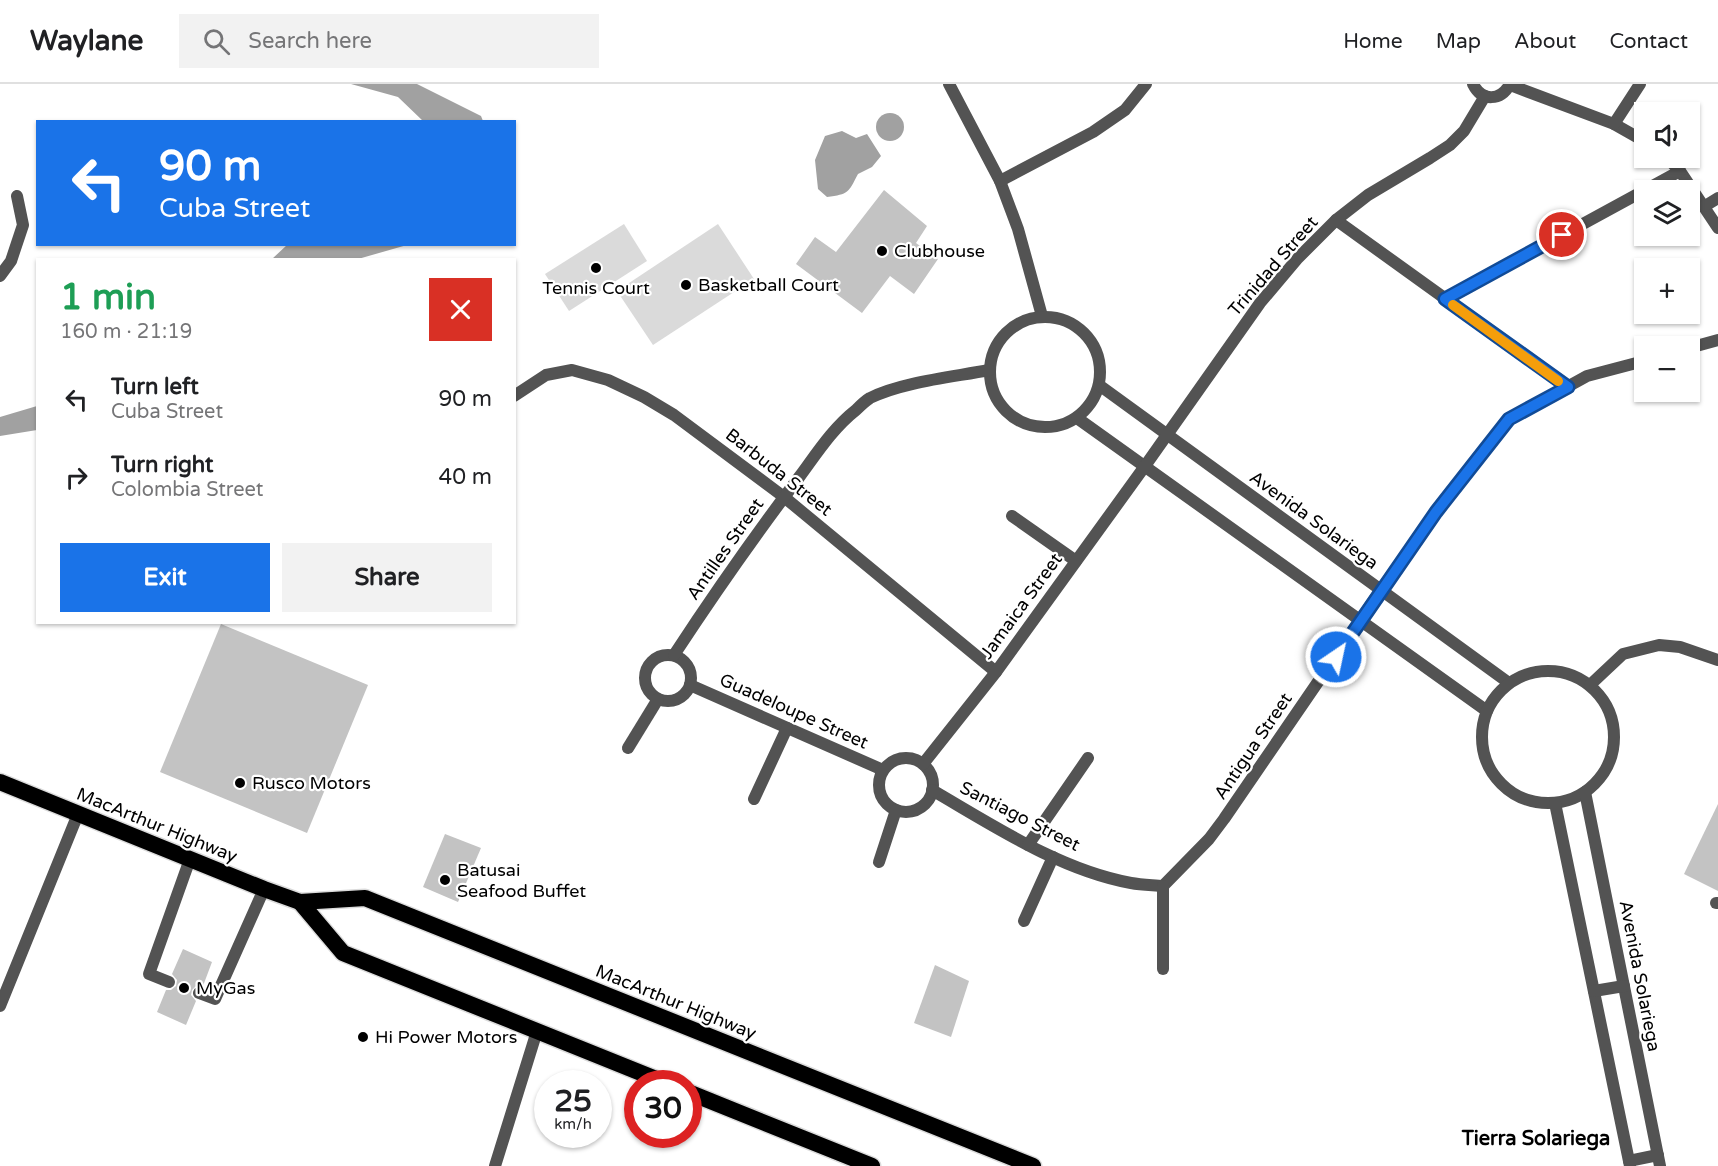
<!DOCTYPE html>
<html lang="en">
<head>
<meta charset="utf-8">
<style>
  :root { --surface:#fff; --page:#f2f2f2; --text:#202124; --muted:#757577; --line:#e0e0e0; --accent:#1a73e8 }
  body { margin:0; font-family:"Varela Round",sans-serif; background:var(--page); color:var(--text); height:100vh; display:flex; flex-direction:column; font-size:22px; white-space:nowrap }
  * { box-sizing:border-box; margin:0 }
  p { font-size:20px; color:var(--muted) }
  .icon { flex:none; width:33px; height:33px; fill:none; stroke:currentColor; stroke-width:2; stroke-linecap:round; stroke-linejoin:round }
  .map { position:relative; flex:1; overflow:hidden }
  .sheet { position:absolute; left:36px; top:174px; width:480px; height:366px; display:flex; flex-direction:column; background:var(--surface); border-radius:0px; box-shadow:0 2px 4px #0004 }
  .sheet>* { flex:none }
  .banner { position:absolute; left:36px; top:36px; width:480px; height:126px; border-radius:0px; box-shadow:0 2px 4px #0004; background:#1a73e8; color:#fff; overflow:hidden }
  .controls { position:absolute; left:1634px; top:18px; display:grid; gap:12px }
  .controls a { display:grid; place-items:center; width:66px; height:66px; border-radius:0px; background:var(--surface); box-shadow:0 2px 4px #0004; font-size:30px }
  .speed { position:absolute; left:534px; top:986px; display:flex; gap:12px; font-size:30px; font-weight:700; text-align:center }
  .speed>* { display:grid; place-content:center; width:78px; height:78px; border-radius:50%; background:var(--surface); box-shadow:0 2px 4px #0004; line-height:1 }
  .speed small { font-size:15px; font-weight:400 }
  .speed .limit { border:9px solid #d22; background:#fff; color:#111 }
  .pin { position:absolute; display:grid; place-items:center; width:51px; height:51px; color:#fff; margin:-26px; border:3px solid #fff; border-radius:50%; box-shadow:0 2px 6px #0007 }
  .me { position:absolute; width:66px; margin:-33px; rotate:34deg; stroke-linejoin:round; filter:drop-shadow(0 0 4px #0008) }
  .turn { display:flex; align-items:center; gap:21px; height:126px; padding:0 24px; font-size:27px }
  .turn .icon { width:78px; height:78px; stroke-width:2.5 }
  .turn b { display:block; font-size:42px; line-height:51px }
  .round { display:grid; place-items:center; flex:none; width:63px; height:63px; border-radius:0px; background:var(--page) }
  .overview { display:flex; align-items:center; justify-content:space-between; height:102px; padding:0 24px }
  h1 { font-size:36px; font-weight:700; line-height:45px; color:#1e9e55 }
  .primary-button { display:flex; gap:12px; margin-top:auto; padding:12px 24px }
  .primary-button a { flex:1; height:69px; border-radius:0px; background:var(--accent); color:#fff; font-size:24px; font-weight:700; line-height:69px; text-align:center }
  .primary-button a+a { background:var(--page); color:var(--text) }
  ul { padding:0; list-style:none }
  li { display:flex; align-items:center; gap:18px; height:78px; padding:0 24px }
  li div { flex:1 }
  li b { display:block; font-size:22px }
  li em { font-style:normal }
  header { display:flex; align-items:center; gap:36px; box-sizing:border-box; height:84px; padding:0 30px; background:var(--surface); border-bottom:2px solid var(--line) }
  header strong { font-size:28px }
  nav { display:flex; gap:33px; margin-inline-start:auto; font-size:21px }
  .search { width:420px; height:54px; background:var(--page); display:flex; align-items:center; gap:15px; box-sizing:border-box; padding:0 21px; border-radius:0px; color:var(--muted); font-size:22px }
  .map>svg:first-child { display:block }
  .green { fill:#dadada }
  .water { fill:#a1a1a1 }
  .building { fill:#c3c3c3 }
  .lines { fill:none; stroke-linecap:round; stroke-linejoin:round }
  .trunk-casing { stroke:#dbdbdb; stroke-width:19 }
  .service { stroke:#535353; stroke-width:12 }
  .minor { stroke:#535353; stroke-width:12 }
  .trunk { stroke:#000; stroke-width:16 }
  .route-casing { stroke:#114b97; stroke-width:15 }
  .route { stroke:#1a73e8; stroke-width:10 }
  .slow { stroke:#f59e0b; stroke-width:10 }
  .poi-dot { fill:#000; stroke:#fff; stroke-width:2 }
  .labels { text-anchor:middle; dominant-baseline:central; stroke-width:4.5; stroke-linejoin:round; paint-order:stroke }
  .poi-label { font-size:18px; fill:#000; stroke:#fff; text-anchor:start }
  .street-label { font-size:18px; fill:#000; stroke:#fff }
  .neighbourhood-label { font-size:20px; font-weight:bold; fill:#000; stroke:#fff }
</style>
</head>
<body>
<header>
<strong>Waylane</strong>
<div class="search"><svg class="icon" aria-label="search" viewBox="0 0 24 24"><circle cx="10" cy="10" r="6"/><path d="M15 15l6 6"/></svg>Search here</div>
<nav><a>Home</a><a>Map</a><a>About</a><a>Contact</a></nav>
</header>
<div class="map">
<svg width="1718" height="1082" viewBox="0 0 1718 1082">
  <rect width="100%" height="100%" fill="#fff"/>
  <!-- green -->
  <g class="green">
    <polygon points="624,140 647,177 569,227 545,190"/>
    <polygon points="718,140 754,195 653,261 617,207"/>
  </g>
  <!-- water -->
  <g class="water">
    <polygon points="351,0 417,0 481,32 483,37 423,37 398,13"/>
    <circle cx="890" cy="43" r="14"/>
    <path d="M842 47 856 54 867 50 881 72 872 83 858 90C848 109 849 110 827 113L818 105 815 76 825 52Z"/>
    <polygon points="287,161 287,160 407,161 358,175 272,175"/>
    <polygon points="37,322 37,346 0,352 0,333"/>
  </g>
  <!-- building -->
  <g class="building">
    <polygon points="884,106 927,142 916,159 938,175 914,210 890,192 862,229 796,180 815,153 836,168"/>
    <polygon points="221,540 368,601 307,749 160,688"/>
    <polygon points="1718,720 1718,807 1684,790"/>
    <polygon points="445,750 481,764 458,818 423,803"/>
    <polygon points="183,865 212,878 203,902 197,901 192,906 191,911 196,917 186,941 157,928 166,906 171,906 176,902 177,896 172,890"/>
    <polygon points="935,881 969,897 951,953 914,939"/>
  </g>
  <g class="lines">
    <!-- trunk casing -->
    <g class="trunk-casing">
      <g id="trunk">
        <polyline points="0,698 264,805 300,818 365,814 1033,1082"/>
        <polyline points="300,818 343,869 666,999"/>
        <polyline points="688,1008 872,1082"/>
      </g>
    </g>
    <!-- service -->
    <g class="service">
      <polyline points="1716,819 1718,819"/>
      <polyline points="169,898 149,890 190,775"/>
      <polyline points="199,909 215,915 264,805"/>
      <polyline points="0,922 78,730"/>
      <polyline points="495,1082 537,947"/>
    </g>
    <!-- minor -->
    <g class="minor">
      <polyline points="949,0 1000,97 1018,145 1042,232"/>
      <path d="M1473 0C1482 18 1501 17 1510 0"/>
      <polyline points="1510,1 1614,40 1644,57"/>
      <polyline points="1614,40 1640,0"/>
      <polyline points="1667,74 1680,87 1718,144"/>
      <polyline points="1000,97 1093,48 1125,26 1146,0"/>
      <polyline points="1705,122 1718,114"/>
      <polyline points="1336,136 1568,303"/>
      <polyline points="0,192 11,177 23,141 17,112"/>
      <polyline points="1445,215 1680,87"/>
      <circle cx="1045" cy="288" r="55"/>
      <polyline points="1689,264 1718,256"/>
      <polyline points="1099,301 1509,599"/>
      <polyline points="514,312 546,291 572,286 608,296 644,313 674,331 784,413 996,588"/>
      <polyline points="1077,334 1487,627"/>
      <polyline points="1012,432 1076,477"/>
      <circle cx="668" cy="594" r="23"/>
      <path d="M674 571C714 510 756 450 800 392 817 369 833 344 856 326 860 322 865 317 870 314 902 298 953 293 989 286"/>
      <circle cx="1548" cy="653" r="66"/>
      <polyline points="690,601 883,686"/>
      <polyline points="1590,601 1623,570 1659,561 1680,563 1718,576"/>
      <polyline points="628,664 658,615"/>
      <circle cx="906" cy="701" r="27"/>
      <polyline points="923,680 996,588 1145,382 1260,219 1298,174 1336,136 1368,111 1430,74 1450,61 1464,47 1485,12"/>
      <path d="M932 706C994 742 1060 786 1131 799 1142 801 1153 801 1163 802"/>
      <polyline points="1585,708 1660,1082"/>
      <polyline points="754,715 787,644"/>
      <polyline points="1555,719 1630,1082"/>
      <polyline points="1028,761 1088,674"/>
      <polyline points="879,778 896,726"/>
      <polyline points="1163,802 1209,755 1224,735 1381,506 1436,428 1509,335 1587,292 1644,277"/>
      <polyline points="1024,837 1053,773"/>
      <polyline points="1163,885 1163,802"/>
      <polyline points="1594,907 1624,902"/>
      <polyline points="1629,1077 1658,1071"/>
    </g>
    <!-- trunk -->
    <use href="#trunk" class="trunk"/>
  </g>
  <g class="lines">
    <!-- route casing -->
    <g class="route-casing">
      <polyline id="route" points="1336,573 1436,428 1509,335 1568,303 1445,215 1562,151"/>
    </g>
    <!-- route -->
    <use href="#route" class="route"/>
    <!-- slow -->
    <polyline class="slow" points="1453,221 1558,297"/>
  </g>
  <!-- markers -->
  <g class="poi-dot">
    <circle cx="882" cy="167" r="6"/>
    <circle cx="596" cy="184" r="6"/>
    <circle cx="686" cy="201" r="6"/>
    <circle cx="240" cy="699" r="6"/>
    <circle cx="445" cy="796" r="6"/>
    <circle cx="184" cy="904" r="6"/>
    <circle cx="363" cy="953" r="6"/>
  </g>
  <g class="labels">
    <!-- poi labels -->
    <g class="poi-label">
      <text x="894" y="167">Clubhouse</text>
      <text x="698" y="201">Basketball Court</text>
      <text x="596" y="204" text-anchor="middle">Tennis Court</text>
      <text x="252" y="699">Rusco Motors</text>
      <text x="457" y="786">Batusai<tspan x="457" dy="21">Seafood Buffet</tspan></text>
      <text x="196" y="904">MyGas</text>
      <text x="375" y="953">Hi Power Motors</text>
    </g>
    <!-- street labels -->
    <g class="street-label">
      <text transform="translate(1273 182) rotate(-49)">Trinidad Street</text>
      <text transform="translate(779 388) rotate(38)">Barbuda Street</text>
      <text transform="translate(1314 436) rotate(36)">Avenida Solariega</text>
      <text transform="translate(725 465) rotate(-55)">Antilles Street</text>
      <text transform="translate(1021 522) rotate(-54)">Jamaica Street</text>
      <text transform="translate(794 627) rotate(24)">Guadeloupe Street</text>
      <text transform="translate(1253 662) rotate(-56)">Antigua Street</text>
      <text transform="translate(1020 732) rotate(27)">Santiago Street</text>
      <text transform="translate(157 741) rotate(22)">MacArthur Highway</text>
      <text transform="translate(1640 892) rotate(79)">Avenida Solariega</text>
      <text transform="translate(676 918) rotate(22)">MacArthur Highway</text>
    </g>
    <!-- neighbourhood labels -->
    <g class="neighbourhood-label">
      <text x="1536" y="1055">Tierra Solariega</text>
    </g>
  </g>
</svg>
<div class="controls">
<a><svg class="icon" aria-label="sound" viewBox="0 0 24 24"><path d="M4 9h4l5-4v14l-5-4H4zM17 9q2 3 0 6"/></svg></a>
<a><svg class="icon" aria-label="layers" viewBox="0 0 24 24"><path d="M12 4l9 5-9 5-9-5zM3 14l9 5 9-5"/></svg></a>
<a>+</a>
<a>−</a>
</div>
<div class="speed"><div>25<small>km/h</small></div><div class="limit">30</div></div>
<div class="pin" style="left:1562px;top:151px;background:#d93025"><svg class="icon" aria-label="arrive" viewBox="0 0 24 24"><path d="M6 21V4h12l-3 4 3 4H6"/></svg></div>
<svg class="me" style="left:1336px;top:573px" viewBox="-20 -20 40 40"><circle r="17" fill="#1a73e8" stroke="#fff" stroke-width="3"/><path d="M0-11L8 9 0 5-8 9z" fill="#fff"/></svg>
<div class="banner">
<div class="turn"><svg class="icon" aria-label="left" viewBox="0 0 24 24"><path d="M17 20v-9H6M10 6l-5 5 5 5"/></svg><div><b>90 m</b>Cuba Street</div></div>
</div>
<section class="sheet">
<div class="overview"><div><h1>1 min</h1><p>160 m · 21:19</p></div><a class="round" style="background:#d93025;color:#fff"><svg class="icon" aria-label="close" viewBox="0 0 24 24"><path d="M6 6l12 12M18 6L6 18"/></svg></a></div>
<ul>
<li><svg class="icon" aria-label="left" viewBox="0 0 24 24"><path d="M17 20v-9H6M10 6l-5 5 5 5"/></svg><div><b>Turn left</b><p>Cuba Street</p></div><em>90 m</em></li>
<li><svg class="icon" aria-label="right" viewBox="0 0 24 24"><path d="M7 20v-9h11M14 6l5 5-5 5"/></svg><div><b>Turn right</b><p>Colombia Street</p></div><em>40 m</em></li>
</ul>
<div class="primary-button"><a>Exit</a><a>Share</a></div>
</section>
</div>
</body>
</html>
